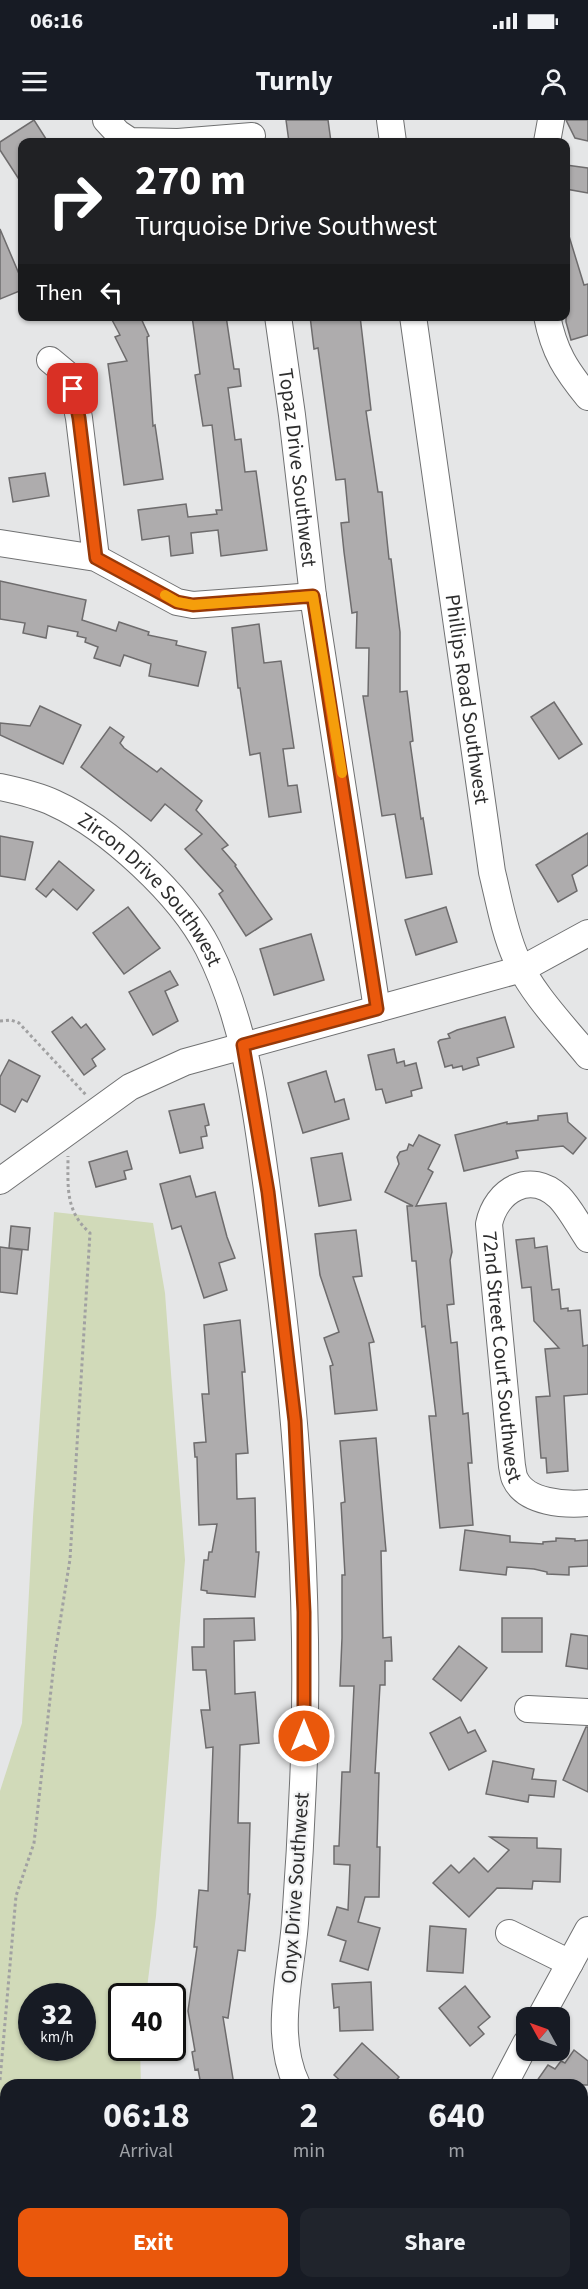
<!DOCTYPE html>
<html lang="en">
<head>
<meta charset="utf-8">
<style>
  :root { --surface:#171b24; --page:#20242c; --text:#f1f3f6; --muted:#9ea1a6; --accent:#ea580c }
  body { margin:0; font-family:"Source Sans 3",sans-serif; background:var(--page); color:var(--text); height:100vh; display:flex; flex-direction:column; font-size:22px; white-space:nowrap }
  * { box-sizing:border-box; margin:0 }
  p { font-size:20px; color:var(--muted) }
  .icon { flex:none; width:33px; height:33px; fill:none; stroke:currentColor; stroke-width:2; stroke-linecap:round; stroke-linejoin:round }
  .map { position:relative; flex:1; overflow:hidden }
  .details { position:absolute; left:0px; top:1959px; width:588px; height:210px; display:flex; flex-direction:column; background:var(--surface); border-radius:18px 18px 0 0; box-shadow:0 2px 4px #0004 }
  .details>* { flex:none }
  .banner { position:absolute; left:18px; top:18px; width:552px; height:183px; border-radius:12px; box-shadow:0 2px 4px #0004; background:#202124; color:#fff; overflow:hidden }
  .needle { width:39px; rotate:310deg }
  .tools { position:absolute; left:516px; top:1887px; display:grid; gap:12px }
  .tools a { display:grid; place-items:center; width:54px; height:54px; border-radius:12px; background:var(--surface); box-shadow:0 2px 4px #0004; font-size:30px }
  .speed { position:absolute; left:18px; top:1863px; display:flex; gap:12px; font-size:30px; font-weight:700; text-align:center }
  .speed>* { display:grid; place-content:center; width:78px; height:78px; border-radius:50%; background:var(--surface); box-shadow:0 2px 4px #0004; line-height:1 }
  .speed small { font-size:15px; font-weight:400 }
  .speed .limit { border:3px solid #111; border-radius:9px; background:#fff; color:#111 }
  .pin { position:absolute; display:grid; place-items:center; width:51px; height:51px; color:#fff; margin:-26px; border-radius:12px; box-shadow:0 3px 9px #0006 }
  .me { position:absolute; width:66px; margin:-33px; rotate:0deg; stroke-linejoin:round; filter:drop-shadow(0 0 4px #0008) }
  .turn { display:flex; align-items:center; gap:21px; height:126px; padding:0 18px; font-size:27px }
  .turn .icon { width:78px; height:78px; stroke-width:2.5 }
  .turn b { display:block; font-size:42px; line-height:51px }
  .then { display:flex; align-items:center; height:57px; padding:0 18px; background:#0003; gap:12px; font-size:22px }
  .eta { display:flex; justify-content:space-evenly; align-items:center; height:102px; text-align:center }
  .eta b { font-size:36px; font-weight:700; line-height:42px }
  .action { display:flex; gap:12px; margin-top:auto; padding:12px 18px }
  .action a { flex:1; height:69px; border-radius:12px; background:var(--accent); color:#fff; font-size:24px; font-weight:700; line-height:69px; text-align:center }
  .action a+a { background:var(--page); color:var(--text) }
  .status { display:flex; justify-content:space-between; align-items:center; height:42px; padding:0 30px; background:var(--surface); direction:ltr }
  .status svg { height:16px; fill:currentColor }
  header { display:flex; justify-content:space-between; align-items:center; height:78px; padding:0 18px; background:var(--surface); font-size:27px; font-weight:700 }
  .map>svg:first-child { display:block }
  .green { fill:#d1dab9; fill-rule:evenodd }
  .building { fill:#aeacad; stroke:#6e6c6d; stroke-width:1.5 }
  .lines { fill:none; stroke-linecap:round; stroke-linejoin:round }
  .minor-casing { stroke:#707172; stroke-width:28 }
  .path { stroke:#a1a1a2; stroke-width:3; stroke-dasharray:3 3; stroke-linecap:butt }
  .minor { stroke:#fff; stroke-width:26 }
  .route-casing { stroke:#983908; stroke-width:15 }
  .route { stroke:#ea580c; stroke-width:10 }
  .slow { stroke:#f59e0b; stroke-width:10 }
  .labels { text-anchor:middle; dominant-baseline:central; stroke-width:4.5; stroke-linejoin:round; paint-order:stroke }
  .street-label { font-size:21px; fill:#2e2e2e; stroke:#f2f3f4 }
</style>
</head>
<body>
<div class="status"><b>06:16</b><svg viewBox="0 0 49 12"><path d="M0 12V9h3v3zM5 12V6h3v6zM10 12V3h3v9zM15 12V0h3v12zM26 1h20v11H26zM47 4h2v5h-2z"/></svg></div>
<header><svg class="icon" aria-label="menu" viewBox="0 0 24 24"><path d="M4 6h16M4 12h16M4 18h16"/></svg>Turnly<svg class="icon" aria-label="person" viewBox="0 0 24 24"><circle cx="12" cy="8" r="4"/><path d="M4 21q1-7 8-7t8 7"/></svg></header>
<div class="map">
<svg width="588" height="2169" viewBox="0 0 588 2169">
  <rect width="100%" height="100%" fill="#e5e6e7"/>
  <!-- green -->
  <g class="green">
    <path d="M54 1092 153 1103 165 1173 185 1440 156 1796 146 1876H122V1928H140L141 1965H6V2163H146L148 2169H0V1671L22 1603 33 1397ZM32 1876H82V1928H32Z"/>
    <polygon points="588,2081 588,2169 517,2169 522,2163 582,2163 582,2088"/>
  </g>
  <!-- building -->
  <g class="building">
    <polygon points="34,0 48,22 22,22 22,64 0,30 0,22"/>
    <polygon points="286,0 328,0 331,22 289,22"/>
    <polygon points="566,0 588,0 588,21 575,18"/>
    <polygon points="566,45 588,48 588,73 566,69"/>
    <polygon points="0,109 22,161 22,170 0,179"/>
    <polygon points="566,116 569,116 584,165 588,164 588,215 571,220 566,202"/>
    <polygon points="110,196 140,196 149,216 147,217 153,306 155,305 163,359 124,365 108,244 127,241 115,217 120,215"/>
    <polygon points="192,196 226,196 234,249 239,249 241,266 228,268 235,320 241,319 245,352 256,351 267,430 221,436 218,410 191,413 193,433 171,436 169,416 142,420 138,390 186,384 188,397 217,394 216,390 222,390 212,305 203,306 195,255 200,254"/>
    <polygon points="310,196 360,196 371,290 366,291 378,372 382,372 389,439 391,439 400,512 400,572 407,571 413,621 410,622 421,699 423,698 432,754 406,758 395,694 382,696 363,576 368,576 369,528 356,528 357,492 352,493 344,432 341,403 349,402 345,359 336,360 318,228 314,229"/>
    <polygon points="45,353 49,376 13,382 9,358"/>
    <polygon points="0,461 86,480 82,500 116,511 119,502 149,512 148,515 177,521 176,525 206,532 198,566 149,556 151,544 124,535 120,546 94,538 98,527 85,522 86,518 77,516 78,512 48,506 46,518 23,513 25,503 0,499"/>
    <polygon points="259,504 264,543 281,541 294,628 283,629 288,666 297,665 301,692 269,697 260,633 250,635 240,568 238,568 232,508"/>
    <polygon points="554,582 582,624 559,639 531,597"/>
    <polygon points="40,586 81,605 63,644 0,615 0,603 30,606"/>
    <polygon points="110,607 124,617 120,623 124,628 157,652 161,648 202,681 196,690 228,725 222,729 236,745 235,746 272,799 246,816 219,774 223,771 185,729 202,714 165,684 151,701 81,647"/>
    <polygon points="588,713 588,745 572,755 577,771 558,782 536,745"/>
    <polygon points="0,716 33,722 25,760 0,756"/>
    <polygon points="59,741 94,770 77,790 53,769 46,777 36,769"/>
    <polygon points="128,787 160,828 124,854 93,813"/>
    <polygon points="446,787 457,822 416,835 405,800"/>
    <polygon points="311,814 324,860 274,875 260,829"/>
    <polygon points="170,851 178,865 165,871 178,901 153,915 129,872"/>
    <polygon points="72,897 81,908 86,904 105,929 92,939 96,946 84,955 52,912"/>
    <polygon points="505,897 514,927 477,938 479,945 463,950 462,946 453,948 452,945 445,947 438,922 440,920 450,918 448,914 457,910"/>
    <polygon points="394,929 397,943 404,941 405,946 416,943 422,968 411,971 412,976 386,983 382,969 376,970 368,935"/>
    <polygon points="9,940 40,956 27,982 22,979 15,992 0,984 0,957"/>
    <polygon points="326,951 335,982 344,979 349,999 303,1013 288,963"/>
    <polygon points="204,984 209,1005 205,1006 207,1016 201,1017 203,1028 180,1033 169,991"/>
    <polygon points="567,993 568,1002 586,1018 573,1034 563,1026 516,1031 518,1038 464,1051 455,1015 507,1002 507,1004 538,1000 538,996"/>
    <polygon points="419,1015 440,1025 428,1049 433,1052 416,1086 446,1083 452,1132 450,1140 454,1184 447,1185 451,1223 457,1222 463,1294 468,1293 472,1343 468,1343 473,1405 440,1408 429,1296 436,1296 425,1206 422,1207 416,1141 412,1141 407,1086 413,1086 385,1072 399,1044 397,1037 400,1032 407,1030 409,1024 413,1026"/>
    <polygon points="127,1031 132,1049 124,1051 126,1059 96,1067 89,1042"/>
    <polygon points="342,1033 351,1080 319,1086 311,1038"/>
    <polygon points="190,1056 196,1077 215,1072 227,1117 235,1138 219,1143 227,1170 204,1178 181,1106 172,1109 160,1064"/>
    <polygon points="11,1106 30,1108 28,1130 9,1128"/>
    <polygon points="356,1110 362,1156 353,1157 374,1222 369,1223 377,1290 335,1294 330,1246 333,1245 324,1218 339,1212 320,1155 315,1114"/>
    <polygon points="534,1118 535,1128 547,1126 552,1170 559,1169 561,1189 568,1188 568,1191 580,1190 583,1226 588,1225 588,1274 564,1276 568,1351 547,1353 546,1338 541,1338 536,1277 550,1276 545,1229 559,1228 534,1201 531,1167 522,1168 516,1120"/>
    <polygon points="0,1127 22,1130 17,1174 0,1172"/>
    <polygon points="240,1200 245,1252 242,1252 248,1333 236,1334 237,1379 255,1378 256,1432 259,1432 255,1477 207,1473 207,1471 201,1470 204,1440 208,1440 209,1432 212,1432 217,1404 199,1405 197,1337 195,1337 194,1323 206,1322 202,1274 209,1274 204,1205"/>
    <polygon points="376,1318 386,1431 381,1431 383,1518 391,1517 392,1541 385,1541 385,1565 380,1565 375,1653 379,1653 377,1727 380,1727 379,1777 365,1777 358,1802 380,1808 368,1850 340,1841 346,1821 328,1815 337,1787 348,1790 350,1745 334,1744 334,1726 339,1726 342,1652 350,1652 354,1566 340,1566 342,1518 342,1455 345,1455 341,1383 345,1382 340,1321"/>
    <polygon points="465,1410 510,1416 510,1422 543,1424 543,1422 556,1421 556,1418 575,1419 575,1421 588,1420 588,1446 569,1447 569,1455 547,1454 547,1452 534,1449 507,1447 506,1455 460,1450"/>
    <polygon points="254,1498 255,1520 234,1521 235,1574 255,1572 259,1623 240,1625 238,1703 250,1703 248,1774 250,1774 245,1831 238,1830 228,1898 223,1897 234,1965 201,1965 198,1949 195,1950 192,1932 195,1931 188,1891 197,1827 194,1827 199,1770 208,1771 213,1627 206,1628 203,1604 201,1590 210,1590 206,1550 193,1550 192,1527 204,1527 204,1499"/>
    <rect x="502" y="1498" width="40" height="34"/>
    <polygon points="571,1514 588,1516 588,1549 566,1546"/>
    <polygon points="459,1526 487,1548 461,1581 433,1559"/>
    <polygon points="460,1597 468,1613 475,1610 486,1631 449,1650 430,1613"/>
    <polygon points="586,1607 588,1607 588,1672 563,1660"/>
    <polygon points="493,1641 534,1649 532,1659 556,1661 554,1677 529,1675 528,1682 486,1674"/>
    <polygon points="490,1717 537,1718 537,1728 561,1729 560,1762 533,1761 532,1769 497,1768 469,1797 433,1763 451,1745 459,1753 474,1738 488,1752 509,1730"/>
    <polygon points="430,1806 466,1809 463,1853 427,1851"/>
    <polygon points="371,1862 373,1910 340,1911 339,1887 334,1888 332,1864"/>
    <polygon points="465,1866 490,1897 478,1907 484,1914 470,1926 439,1888"/>
    <polygon points="362,1923 399,1957 392,1965 345,1965 334,1955"/>
    <polygon points="574,1930 588,1941 588,1965 534,1965 548,1945 555,1949 561,1941 565,1943"/>
  </g>
  <g class="lines">
    <!-- minor casing -->
    <g class="minor-casing">
      <g id="minor">
        <polyline points="106,0 118,13 130,21 178,22 252,16"/>
        <polyline points="390,0 393,22"/>
        <polyline points="547,22 551,0"/>
        <path id="s1" d="M278 196 292 295 313 476 377 889"/>
        <path id="s2" d="M413 196 492 752C499 780 504 811 516 838 532 874 563 905 588 936"/>
        <path d="M547 196C554 232 566 250 588 277"/>
        <polyline points="50,240 68,255 73,269 79,298 96,438"/>
        <polyline points="0,423 96,438 177,482 193,485 313,476"/>
        <path id="s3" d="M0 667C19 671 37 675 54 683 109 708 181 775 208 828 248 907 257 998 269 1084 295 1268 310 1454 304 1639 302 1694 299 1749 295 1803 291 1856 273 1915 297 1965"/>
        <polyline points="0,1061 130,967 185,942 522,849 588,813"/>
        <path id="s4" d="M588 1119C579 1106 570 1088 559 1077 530 1050 496 1070 489 1104L512 1346C513 1350 513 1355 515 1359 526 1383 565 1385 588 1383"/>
        <polyline points="528,1589 588,1592"/>
        <polyline points="509,1813 570,1843"/>
        <polyline points="540,1898 588,1810"/>
        <polyline points="504,1965 526,1923"/>
        <polyline points="418,2169 435,2165"/>
      </g>
    </g>
    <!-- path -->
    <g class="path">
      <polyline points="0,901 11,900 19,903 86,975"/>
      <path d="M0 1960 16 1776 34 1723 55 1534 70 1439 90 1113C65 1091 68 1067 68 1036"/>
      <polyline points="582,2030 588,2023"/>
      <polyline points="582,2121 588,2114"/>
      <polyline points="468,2169 473,2163"/>
      <polyline points="545,2169 549,2163"/>
    </g>
    <!-- minor -->
    <use href="#minor" class="minor"/>
  </g>
  <g class="lines">
    <!-- route casing -->
    <g class="route-casing">
      <polyline id="route" points="73,269 79,298 96,438 177,482 193,485 313,476 377,889 243,925 268,1072 295,1301 304,1492 304,1616"/>
    </g>
    <!-- route -->
    <use href="#route" class="route"/>
    <!-- slow -->
    <polyline class="slow" points="165,475 177,482 193,485 313,476 342,653"/>
  </g>
  <g class="labels">
    <!-- street labels -->
    <g class="street-label">
      <text stroke="none"><textPath href="#s1" startOffset="153">Topaz Drive Southwest</textPath></text>
      <text stroke="none"><textPath href="#s2" startOffset="387">Phillips Road Southwest</textPath></text>
      <text stroke="none"><textPath href="#s3" startOffset="188">Zircon Drive Southwest</textPath></text>
      <text stroke="none"><textPath href="#s4" startOffset="278">72nd Street Court Southwest</textPath></text>
      <text transform="translate(295 1768) rotate(-86)">Onyx Drive Southwest</text>
    </g>
  </g>
</svg>
<div class="tools">
<a><svg class="needle" viewBox="-14 -14 28 28"><path d="M0-13l5 13h-10z" fill="#e53935"/><path d="M0 13l5-13h-10z" fill="#9ea1a6"/></svg></a>
</div>
<div class="speed"><div>32<small>km/h</small></div><div class="limit">40</div></div>
<div class="pin" style="left:73px;top:269px;background:#d93025"><svg class="icon" aria-label="arrive" viewBox="0 0 24 24"><path d="M6 21V4h12l-3 4 3 4H6"/></svg></div>
<svg class="me" style="left:304px;top:1616px" viewBox="-20 -20 40 40"><circle r="17" fill="#ea580c" stroke="#fff" stroke-width="3"/><path d="M0-11L8 9 0 5-8 9z" fill="#fff"/></svg>
<div class="banner">
<div class="turn"><svg class="icon" aria-label="right" viewBox="0 0 24 24"><path d="M7 20v-9h11M14 6l5 5-5 5"/></svg><div><b>270 m</b>Turquoise Drive Southwest</div></div>
<div class="then">Then<svg class="icon" aria-label="left" viewBox="0 0 24 24"><path d="M17 20v-9H6M10 6l-5 5 5 5"/></svg></div>
</div>
<section class="details">
<div class="eta">
<div><b>06:18</b><p>Arrival</p></div>
<div><b>2</b><p>min</p></div>
<div><b>640</b><p>m</p></div>
</div>
<div class="action"><a>Exit</a><a>Share</a></div>
</section>
</div>
</body>
</html>
